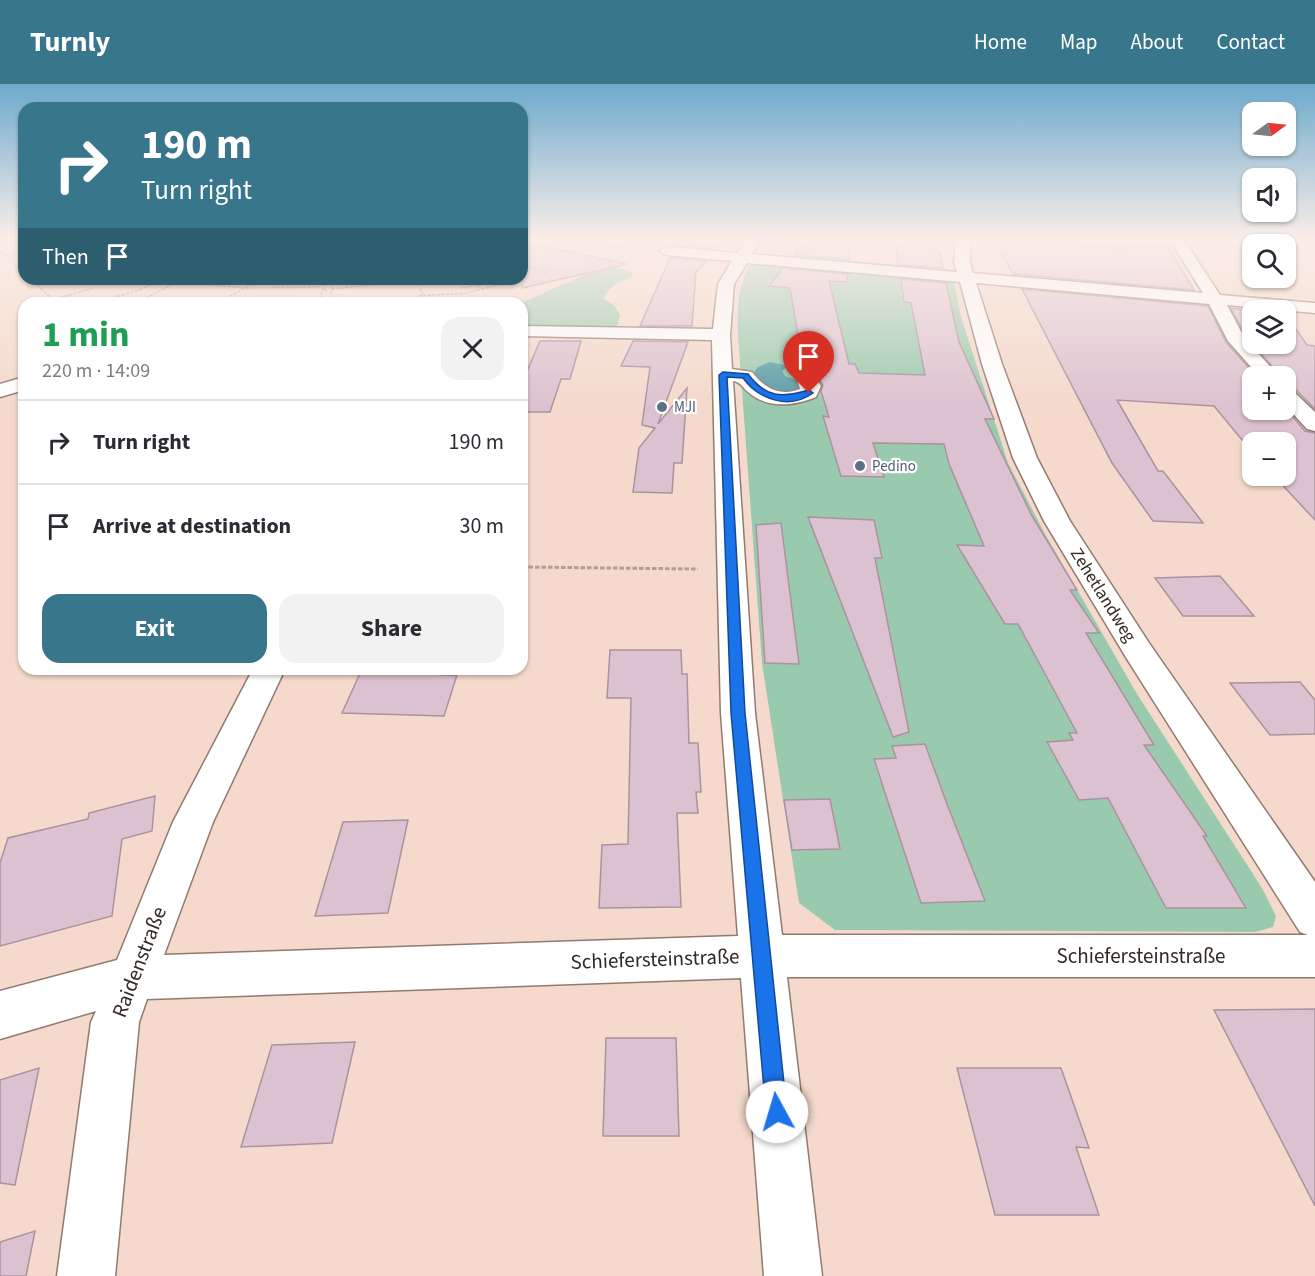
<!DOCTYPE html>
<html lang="en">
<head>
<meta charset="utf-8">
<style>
  :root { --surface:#fff; --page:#f2f2f3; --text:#2b2b33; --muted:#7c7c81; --line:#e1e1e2; --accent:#38768c }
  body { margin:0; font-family:"Source Sans 3",sans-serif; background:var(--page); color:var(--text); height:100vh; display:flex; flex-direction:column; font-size:22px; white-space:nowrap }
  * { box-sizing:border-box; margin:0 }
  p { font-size:20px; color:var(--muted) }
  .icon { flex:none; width:33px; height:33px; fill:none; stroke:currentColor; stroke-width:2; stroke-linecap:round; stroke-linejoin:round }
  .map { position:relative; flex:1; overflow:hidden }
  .drawer { position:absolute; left:18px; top:213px; width:510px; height:378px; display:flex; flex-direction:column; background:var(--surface); border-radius:18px; box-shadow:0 2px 4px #0004 }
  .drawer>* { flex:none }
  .hud { position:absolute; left:18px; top:18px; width:510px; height:183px; border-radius:18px; box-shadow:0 2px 4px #0004; background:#38768c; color:#fff; overflow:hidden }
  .needle { width:39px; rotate:75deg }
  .fabs { position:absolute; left:1242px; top:18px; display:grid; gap:12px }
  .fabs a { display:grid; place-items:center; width:54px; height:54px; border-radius:12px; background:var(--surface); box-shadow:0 2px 4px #0004; font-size:30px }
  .pin { position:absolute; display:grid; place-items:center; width:51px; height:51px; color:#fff; margin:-62px -26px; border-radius:50% 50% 50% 0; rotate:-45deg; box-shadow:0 0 6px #0007 }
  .pin .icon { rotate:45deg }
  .me { position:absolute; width:66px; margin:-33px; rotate:354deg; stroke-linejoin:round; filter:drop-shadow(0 0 4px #0008) }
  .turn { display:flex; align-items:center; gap:21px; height:126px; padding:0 24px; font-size:27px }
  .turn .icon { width:78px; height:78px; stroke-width:2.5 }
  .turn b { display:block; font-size:42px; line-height:51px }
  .then { display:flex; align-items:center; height:57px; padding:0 24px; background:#0003; gap:12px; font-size:22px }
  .round { display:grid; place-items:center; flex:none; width:63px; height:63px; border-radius:18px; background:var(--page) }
  .summary { display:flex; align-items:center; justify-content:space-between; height:102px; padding:0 24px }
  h1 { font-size:36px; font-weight:700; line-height:45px; color:#1e9e55 }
  .cta { display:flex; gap:12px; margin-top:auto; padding:12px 24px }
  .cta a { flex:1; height:69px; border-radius:18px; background:var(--accent); color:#fff; font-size:24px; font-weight:700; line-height:69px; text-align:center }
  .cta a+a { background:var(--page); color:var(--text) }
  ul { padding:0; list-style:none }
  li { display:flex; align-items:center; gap:18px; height:84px; padding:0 24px; border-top:2px solid var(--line) }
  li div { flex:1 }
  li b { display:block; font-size:22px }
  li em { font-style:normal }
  header { display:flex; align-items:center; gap:36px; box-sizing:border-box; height:84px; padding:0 30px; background:var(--accent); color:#fff }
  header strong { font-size:28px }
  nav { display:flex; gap:33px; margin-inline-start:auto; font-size:21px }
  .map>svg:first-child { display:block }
  .green { fill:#9acaae }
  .water { fill:#559ba5 }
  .building { fill:#dcc2d0; stroke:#ab929f; stroke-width:1.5 }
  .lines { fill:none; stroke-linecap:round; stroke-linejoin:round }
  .minor-casing { stroke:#927a6e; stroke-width:3 }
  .path-far1 { stroke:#b39e94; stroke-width:1.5; stroke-dasharray:3 1.5; stroke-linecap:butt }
  .path { stroke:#b39e94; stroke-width:3; stroke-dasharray:4.5 2; stroke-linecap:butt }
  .minor { fill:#fff; fill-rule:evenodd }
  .route { fill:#1a73e8; stroke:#114b97; stroke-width:1.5 }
  .service-dot { fill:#5c6f8a; stroke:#fff; stroke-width:2 }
  .labels { text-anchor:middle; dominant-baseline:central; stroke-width:4.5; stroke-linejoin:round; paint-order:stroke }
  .far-service-label { font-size:15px; fill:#4e5e75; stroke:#fff; text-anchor:start }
  .street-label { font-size:18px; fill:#342a25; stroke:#fff }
  .near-street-label { font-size:21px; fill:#342a25; stroke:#fff }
</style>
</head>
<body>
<header>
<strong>Turnly</strong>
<nav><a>Home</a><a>Map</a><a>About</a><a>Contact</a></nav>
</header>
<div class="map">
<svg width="1315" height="1192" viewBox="0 0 1315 1192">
  <rect width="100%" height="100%" fill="#f4d9cc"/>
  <!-- green -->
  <g class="green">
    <path d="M609 180 631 188 633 192C621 197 608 202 604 215L614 221 620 231 616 245 522 243 521 219Z"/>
    <path d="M755 180 942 195 954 198 961 233 1008 379 1044 448 1137 610 1262 804 1276 832 1273 843 1255 848 835 846 799 819 762 579 738 252C737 226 737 206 749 182Z"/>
  </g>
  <!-- water -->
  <polygon class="water" points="770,278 788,282 782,287 785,292 799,297 801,301 799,307 781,310 757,299 754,289 758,283"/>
  <!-- building -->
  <g class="building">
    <polygon points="678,156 724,156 716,165 676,162"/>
    <polygon points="806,156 851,156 849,176 794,171"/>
    <polygon points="895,156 934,156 932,166 939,167 943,184 898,181"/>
    <polygon points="994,156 1042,156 1122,164 1122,159 1168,163 1194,206 1013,190"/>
    <polygon points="522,158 627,180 522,204"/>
    <polygon points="670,174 706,177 696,188 692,242 640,242"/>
    <polygon points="783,184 848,190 847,198 829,197 849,280 855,280 859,289 925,291 911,219 904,218 901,195 946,199 959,258 994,335 985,335 1032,432 1077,506 1070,506 1099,549 1086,549 1154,661 1144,661 1207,752 1203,752 1246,824 1166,824 1108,714 1079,716 1047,658 1073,656 1069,649 1077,649 1018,540 1005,540 957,461 984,462 949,380 944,360 873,359 884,393 841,392 823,332 829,333 821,307 823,301 817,292 811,269 801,269 790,204 769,202"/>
    <polygon points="1022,205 1208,222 1226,258 1256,292 1252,292 1252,326 1286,325 1305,347 1315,349 1315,436 1274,392 1286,392 1286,358 1252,358 1252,368 1214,322 1117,316 1158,387 1163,387 1203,439 1153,437 1112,379"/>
    <polygon points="1231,224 1252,227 1252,260 1286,260 1286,231 1307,261 1315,262 1315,325 1295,305 1286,303 1286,292 1281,292 1247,254"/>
    <polygon points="540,257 581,257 570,295 561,295 550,328 522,328 522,299"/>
    <polygon points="633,257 688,258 658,340 687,304 682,379 674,379 672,409 633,408 639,364 655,344 642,341 650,283 621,282"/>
    <polygon points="808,433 874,436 882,474 875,474 909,648 893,653"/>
    <polygon points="781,439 799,580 765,579 756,441"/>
    <polygon points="1220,492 1254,532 1183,532 1155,494"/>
    <polygon points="610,566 681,566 682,590 687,590 689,659 698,659 701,708 696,708 698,729 677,729 681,823 599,824 602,761 628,760 631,614 607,614"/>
    <polygon points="362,585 422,585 421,590 457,591 444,632 342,629"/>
    <polygon points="1300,598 1315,616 1315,650 1270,651 1230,599"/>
    <polygon points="925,660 947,720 985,817 921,819 874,675 896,674 892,662"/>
    <polygon points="155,712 152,747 122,755 112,832 0,862 0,779 8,754 88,735 89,729"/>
    <polygon points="830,715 840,765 792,766 784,716"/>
    <polygon points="408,736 388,829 315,832 343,738"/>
    <polygon points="1315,925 1315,1122 1214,926"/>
    <polygon points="606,954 676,954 679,1052 603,1052"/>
    <polygon points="355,958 332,1059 241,1063 272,961"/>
    <polygon points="39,984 15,1101 0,1099 0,996"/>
    <polygon points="957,984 1061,984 1089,1064 1076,1063 1099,1131 995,1131"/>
    <polygon points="35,1147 26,1192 0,1192 0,1158"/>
  </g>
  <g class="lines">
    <!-- minor casing -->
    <g class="minor-casing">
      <g id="minor">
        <path d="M746 156H760L752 170 957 188 954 179 956 156H970V179L973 189 1203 209 1170 156H1184L1220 211 1315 219V229L1227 221 1245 255 1279 292H1259L1228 257 1209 220 976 199 1002 280 1037 374 1070 437 1149 559 1315 798V893H787L822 1192H764L741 894 147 915 139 938 115 1192H57L91 938 96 927 0 955V907L117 876 173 738 253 585H285L213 738 164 871 738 852 721 629 712 256 522 252V242L713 245 718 200 732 177 666 171 659 167 666 163 738 169ZM747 179 960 198 982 280 1013 374 1044 437 1127 575 1300 848 1308 851H782L755 629 733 297C741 298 742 303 748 308 767 325 794 322 816 313L821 302 814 291H800L797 295 800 305C780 313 764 304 752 288L732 285 730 251 734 200Z"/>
        <polygon points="24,293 24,306 0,313 0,300"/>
        <polygon points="1286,305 1293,307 1315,328 1315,347 1307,345 1286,322"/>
      </g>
    </g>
    <!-- path-far1 -->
    <g class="path-far1">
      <polyline points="546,156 641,165"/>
      <polyline points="0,162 24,157"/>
      <polyline points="0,167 24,189"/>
      <polyline points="7,172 24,171"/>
      <polyline points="604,174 614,176"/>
      <polyline points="599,177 609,179 636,165"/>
      <polyline points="522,181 546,189"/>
      <polyline points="31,195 56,219"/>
      <polyline points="449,195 464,204 477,201 483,205"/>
      <polyline points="416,196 425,215 418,219"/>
      <polyline points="178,198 245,204"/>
      <polyline points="418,198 431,195"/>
      <polyline points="38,201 66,195"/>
      <polyline points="245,204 322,203"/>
      <polyline points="322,205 326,205 326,208"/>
      <polyline points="332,205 417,196"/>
      <polyline points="419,212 466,209 502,200"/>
      <polyline points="115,214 138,219"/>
      <polyline points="52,216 94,204"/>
      <polyline points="96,219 139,206 163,195"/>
      <polyline points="151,219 140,217 183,195"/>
      <polyline points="218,219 261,195"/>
      <polyline points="318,219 327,195"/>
      <polyline points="329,219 334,195"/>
    </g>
    <!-- path -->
    <polyline class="path" points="522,483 698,485"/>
    <!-- minor -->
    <use href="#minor" class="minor"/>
  </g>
  <!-- sky -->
  <linearGradient id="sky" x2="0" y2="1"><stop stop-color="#6daacd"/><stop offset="0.48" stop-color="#faeee8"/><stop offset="1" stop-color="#faeee8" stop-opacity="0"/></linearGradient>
  <rect width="1315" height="323" fill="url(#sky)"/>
  <!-- route -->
  <path class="route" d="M723 288 748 290C766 314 782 314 809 306L813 309C790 326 759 316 743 294L727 293 745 629 787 1028 784 1035 777 1038 769 1035 766 1028 731 629 719 291Z"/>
  <!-- markers -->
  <g class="service-dot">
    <circle cx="662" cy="323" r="6"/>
    <circle cx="860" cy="382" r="6"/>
  </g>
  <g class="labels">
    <!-- far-service labels -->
    <g class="far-service-label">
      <text x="674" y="323">MJI</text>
      <text x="872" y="382">Pedino</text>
    </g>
    <!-- street labels -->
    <g class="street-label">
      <text transform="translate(1103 511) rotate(58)">Zehetlandweg</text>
    </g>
    <!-- near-street labels -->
    <g class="near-street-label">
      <text x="1141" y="872">Schiefersteinstraße</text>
      <text transform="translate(655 875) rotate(-2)">Schiefersteinstraße</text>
      <text transform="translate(139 878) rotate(-69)">Raidenstraße</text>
    </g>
  </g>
</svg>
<div class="fabs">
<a><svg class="needle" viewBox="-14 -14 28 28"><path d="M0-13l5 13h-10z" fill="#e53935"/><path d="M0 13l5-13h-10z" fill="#7c7c81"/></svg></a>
<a><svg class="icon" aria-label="sound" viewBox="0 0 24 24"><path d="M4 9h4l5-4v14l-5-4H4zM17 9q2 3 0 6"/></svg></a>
<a><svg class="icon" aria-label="search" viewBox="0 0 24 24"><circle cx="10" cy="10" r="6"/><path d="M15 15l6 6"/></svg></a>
<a><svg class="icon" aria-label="layers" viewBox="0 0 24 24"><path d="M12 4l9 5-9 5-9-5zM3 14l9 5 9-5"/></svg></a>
<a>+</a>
<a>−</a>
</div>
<div class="pin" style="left:809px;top:309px;background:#d93025"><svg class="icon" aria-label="arrive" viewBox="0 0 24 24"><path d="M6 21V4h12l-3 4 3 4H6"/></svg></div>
<svg class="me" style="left:777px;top:1028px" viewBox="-20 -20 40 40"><circle r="19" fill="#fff"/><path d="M0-13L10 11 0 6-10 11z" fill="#1a73e8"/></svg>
<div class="hud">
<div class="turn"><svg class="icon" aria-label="right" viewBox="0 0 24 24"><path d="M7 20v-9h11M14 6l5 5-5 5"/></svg><div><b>190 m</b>Turn right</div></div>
<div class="then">Then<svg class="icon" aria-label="arrive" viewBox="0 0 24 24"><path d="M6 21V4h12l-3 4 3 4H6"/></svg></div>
</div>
<section class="drawer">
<div class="summary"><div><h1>1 min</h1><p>220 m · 14:09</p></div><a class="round"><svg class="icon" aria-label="close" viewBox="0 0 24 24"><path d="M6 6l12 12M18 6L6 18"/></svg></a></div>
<ul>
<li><svg class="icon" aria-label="right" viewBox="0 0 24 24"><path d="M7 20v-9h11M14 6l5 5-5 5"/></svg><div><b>Turn right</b></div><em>190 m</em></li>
<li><svg class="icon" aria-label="arrive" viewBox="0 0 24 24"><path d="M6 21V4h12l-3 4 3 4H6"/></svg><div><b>Arrive at destination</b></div><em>30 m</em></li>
</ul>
<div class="cta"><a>Exit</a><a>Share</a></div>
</section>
</div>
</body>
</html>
